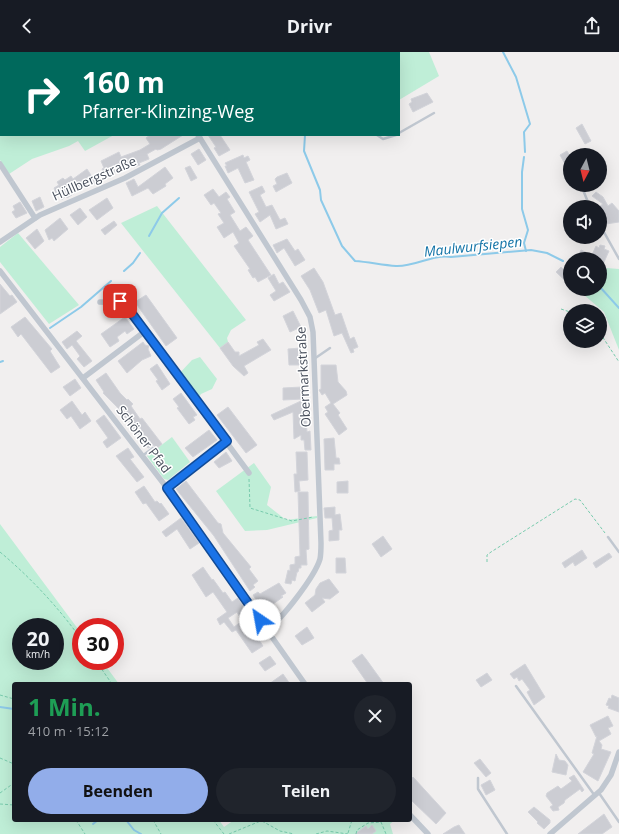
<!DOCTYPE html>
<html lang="de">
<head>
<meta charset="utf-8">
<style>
  :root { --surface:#171b24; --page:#20242c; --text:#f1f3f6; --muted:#9ea1a6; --accent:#92adea }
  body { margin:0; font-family:"Open Sans",sans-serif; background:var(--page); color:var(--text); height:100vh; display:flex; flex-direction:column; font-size:15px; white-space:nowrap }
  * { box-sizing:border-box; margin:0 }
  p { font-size:13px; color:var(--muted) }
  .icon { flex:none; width:22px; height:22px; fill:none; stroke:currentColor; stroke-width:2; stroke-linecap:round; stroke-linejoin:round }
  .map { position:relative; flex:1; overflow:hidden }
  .drawer { position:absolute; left:12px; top:630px; width:400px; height:140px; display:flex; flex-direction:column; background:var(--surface); border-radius:4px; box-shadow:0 4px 16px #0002 }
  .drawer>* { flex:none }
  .top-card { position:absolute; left:0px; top:0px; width:400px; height:84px; box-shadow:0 4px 16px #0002; background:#00695c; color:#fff; overflow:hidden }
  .needle { width:26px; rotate:187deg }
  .controls { position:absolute; left:563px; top:96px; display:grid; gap:8px }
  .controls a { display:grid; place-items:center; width:44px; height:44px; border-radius:50%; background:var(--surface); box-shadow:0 4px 16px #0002; font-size:20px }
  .speed { position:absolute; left:12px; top:566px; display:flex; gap:8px; font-size:20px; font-weight:700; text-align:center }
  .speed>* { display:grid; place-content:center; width:52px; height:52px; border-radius:50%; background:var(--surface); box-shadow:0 4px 16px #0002; line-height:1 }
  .speed small { font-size:10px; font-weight:400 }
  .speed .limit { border:6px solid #d22; background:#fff; color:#111 }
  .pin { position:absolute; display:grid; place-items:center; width:34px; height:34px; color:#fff; margin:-17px; border-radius:8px; box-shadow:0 2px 6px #0006 }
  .me { position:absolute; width:44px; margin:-22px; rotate:327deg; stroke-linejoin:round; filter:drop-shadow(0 0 3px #0008) }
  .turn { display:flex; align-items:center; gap:14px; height:84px; padding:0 16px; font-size:18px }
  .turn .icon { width:52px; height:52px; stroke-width:2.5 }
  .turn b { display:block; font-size:28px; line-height:34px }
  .round { display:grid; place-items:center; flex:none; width:42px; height:42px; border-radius:21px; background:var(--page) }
  .summary { display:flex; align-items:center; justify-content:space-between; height:68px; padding:0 16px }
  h1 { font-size:24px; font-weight:700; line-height:30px; color:#1e9e55 }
  .action { display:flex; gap:8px; margin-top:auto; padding:8px 16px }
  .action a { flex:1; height:46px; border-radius:24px; background:var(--accent); color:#111; font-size:16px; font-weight:700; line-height:46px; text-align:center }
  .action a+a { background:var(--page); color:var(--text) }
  header { display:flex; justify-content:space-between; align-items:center; height:52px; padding:0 16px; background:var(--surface); font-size:18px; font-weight:700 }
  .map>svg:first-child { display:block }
  .green { fill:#bfeed7; fill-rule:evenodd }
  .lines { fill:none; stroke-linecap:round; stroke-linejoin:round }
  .stream { stroke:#8dcae9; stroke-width:2 }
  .building { fill:#cccdd3; stroke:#d3d4da; fill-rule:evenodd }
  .path { stroke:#78cbad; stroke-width:1; stroke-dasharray:3 2; stroke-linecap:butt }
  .service { stroke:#c0c7d0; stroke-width:2.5 }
  .minor { stroke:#c0c7d0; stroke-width:5.5 }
  .route-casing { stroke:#114b97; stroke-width:10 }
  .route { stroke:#1a73e8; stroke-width:7 }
  .labels { text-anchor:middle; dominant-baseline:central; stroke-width:3; stroke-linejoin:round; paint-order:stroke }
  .street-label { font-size:13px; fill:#484f5c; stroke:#fff }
  .water-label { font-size:14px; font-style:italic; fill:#1172a6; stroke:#fff }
</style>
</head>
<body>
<header><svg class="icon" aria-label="back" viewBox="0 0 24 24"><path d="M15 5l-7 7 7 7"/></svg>Drivr<svg class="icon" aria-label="share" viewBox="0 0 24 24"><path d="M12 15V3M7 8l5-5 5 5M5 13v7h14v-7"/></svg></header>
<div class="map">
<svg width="619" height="782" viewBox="0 0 619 782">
  <rect width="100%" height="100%" fill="#f1efef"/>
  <!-- green -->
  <g class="green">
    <polygon points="0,0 5,1 1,1 1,83 114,83 85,99 78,89 69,94 32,107 9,122 0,108"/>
    <polygon points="387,0 429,0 439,24 399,48 399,1"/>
    <polygon points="157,154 246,268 231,278 227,286 228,290 220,296 121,171"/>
    <polygon points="18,181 79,253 49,272 0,210 0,195"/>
    <polygon points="607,216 619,217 619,298 604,260 577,237 600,237 600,220"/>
    <polygon points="200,305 217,327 212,337 201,342 199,345 195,342 193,343 178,323 192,308"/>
    <polygon points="172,385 190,410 168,428 164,427 147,404"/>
    <polygon points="254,411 271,435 267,453 286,468 317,464 317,466 267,478 245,479 216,439"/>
    <path d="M0 472 81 581V609H102L119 632H14V768H219L224 775 234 768H395L390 772 393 782H0ZM21 575H55V609H21Z"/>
  </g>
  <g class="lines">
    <!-- stream -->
    <g class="stream">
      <polyline points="503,0 516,25 530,72 524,80 525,100"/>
      <path d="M305 83 304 99 320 138 321 148 342 194 355 209C369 210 382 213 396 214 415 215 432 202 451 205L531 198 547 201 563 209"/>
      <polyline points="524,105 522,120 522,157 528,178 524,191 526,199"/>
      <polyline points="149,184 162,161 179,146"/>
      <polyline points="124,219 133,211 140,201"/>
      <polyline points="600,235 619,256"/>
      <polyline points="50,276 81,255 111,229"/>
      <polyline points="0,310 3,309"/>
      <polyline points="0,655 14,657"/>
      <polyline points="126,768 134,778 141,782"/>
      <polyline points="93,772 98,768"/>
    </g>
  </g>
  <!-- building -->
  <g class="building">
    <polygon points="427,41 433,50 413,60 409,52 412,50 411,47"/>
    <polygon points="582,72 591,89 585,92 576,76"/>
    <polygon points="150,83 183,83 161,97 157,98 156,97 147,102 149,107 139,111 140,113 134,115 133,112 106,125 102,117 104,116 101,109 119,100 121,105 140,98 150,92 146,86"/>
    <polygon points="208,83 220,83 230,98 219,104 214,96 216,95"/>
    <polygon points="199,97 206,108 198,113 191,102"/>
    <polygon points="567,99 570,104 570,121 560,103"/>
    <polygon points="243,103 244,106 248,104 250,108 246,110 254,128 245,131 238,116 228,121 225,114 227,114 225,111"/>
    <polygon points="190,114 197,126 191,129 185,116"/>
    <polygon points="165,115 173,126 165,132 166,134 153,142 148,136 132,144 126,131 134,127 138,135"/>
    <polygon points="87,117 96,131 90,134 89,132 67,146 66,144 62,148 59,143 56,145 53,139 55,138 54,136 59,133 57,130 63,126 65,128 71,124 73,127"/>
    <polygon points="287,121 292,131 276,140 273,134 277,132 275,127 277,125"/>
    <polygon points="262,134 265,140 260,143 266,155 272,153 280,168 285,166 288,172 276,177 270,163 260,170 255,162 259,160 249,140"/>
    <polygon points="213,137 219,145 226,140 230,145 227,147 235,160 230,163 240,179 246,175 250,180 253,184 248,188 271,223 258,230 255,225 253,226 248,218 250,217 234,194 239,191 233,180 224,186 217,175 224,171 218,162 221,161 214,151 211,153 204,143"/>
    <polygon points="596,140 603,145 608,154 612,151 619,159 619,170 606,172 604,159 600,154 603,152 592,144"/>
    <polygon points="40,145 44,155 36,159 32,149"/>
    <polygon points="107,146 113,156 97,168 89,158"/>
    <polygon points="20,150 27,161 16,166 12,160 15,158 13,154"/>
    <polygon points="80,156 87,165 78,173 70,163"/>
    <polygon points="60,166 68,177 54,189 52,186 49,188 45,178"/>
    <polygon points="114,169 117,173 105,183 101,178"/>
    <polygon points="37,177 44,189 35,197 26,186"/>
    <polygon points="287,187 295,199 298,197 305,208 295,214 284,196 277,201 273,193"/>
    <polygon points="600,193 605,194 604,197 609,199 600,219 600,207 577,207 581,198 592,203 596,194 599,196"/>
    <polygon points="561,215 570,224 570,233 556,220"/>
    <polygon points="314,216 323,230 335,263 341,261 350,287 354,285 358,295 353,297 354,300 351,301 342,281 334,284 326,258 319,261 310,238 301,224"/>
    <polygon points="274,222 279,232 283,230 290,240 274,249 270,243 276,239 268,226"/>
    <polygon points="0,232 10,244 12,243 17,250 0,262"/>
    <polygon points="146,243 177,286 166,294 135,250"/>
    <polygon points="293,259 301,275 290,280 283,264"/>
    <polygon points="25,265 52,297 50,299 60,315 51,321 21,282 18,285 11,275"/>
    <polygon points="125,265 134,277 127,282 125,279 117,285 119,289 110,295 101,282"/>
    <polygon points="77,279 82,284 76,289 92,309 84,315 77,307 80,304 72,293 67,297 62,290"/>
    <polygon points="263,287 271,298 244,314 248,321 244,324 233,314 220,296 228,290 235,300 239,300 239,304 259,293 257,290"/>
    <polygon points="143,290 145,293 149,294 148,297 151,304 142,308 127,321 118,309"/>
    <polygon points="301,296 302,311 300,311 300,313 289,313 288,297"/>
    <polygon points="157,312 170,332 162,338 156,329 158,328 150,317"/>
    <polygon points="321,313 336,313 338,330 346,339 347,343 333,352 340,361 338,363 347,377 339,383 325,362 328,360 325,355 331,351 325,341 322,343 319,338 321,337"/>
    <polygon points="106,321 120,341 127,348 128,347 133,352 131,354 140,367 142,366 162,392 155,398 154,393 148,396 117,355 103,341 104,340 96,328"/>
    <polygon points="75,327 81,336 70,344 63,335"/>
    <polygon points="302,335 303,347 283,348 283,336"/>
    <polygon points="181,341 197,363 193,365 195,368 189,372 177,356 179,355 173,347"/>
    <polygon points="303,348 303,356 309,356 309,367 306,367 307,380 310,379 311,398 305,398 304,388 301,388 301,383 294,387 293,360 274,368 271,363"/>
    <polygon points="72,349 82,363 85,360 91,369 80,377 71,364 67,367 60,358"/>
    <polygon points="228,355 257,393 246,401 217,363"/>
    <polygon points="104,363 121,386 107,396 103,390 108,386 96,369"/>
    <polygon points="209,378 217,388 193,405 185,396"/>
    <polygon points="334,386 336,406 339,406 340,412 334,412 334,418 325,418 324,387"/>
    <polygon points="128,396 134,405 130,407 144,425 137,430 116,404"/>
    <polygon points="226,400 232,409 219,416 214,410"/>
    <polygon points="296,400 307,400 308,428 299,429 300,439 295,440 294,422 297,422"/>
    <polygon points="186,429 218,471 221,472 223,481 251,515 249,517 258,529 253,533 255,535 250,539 214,484 176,437"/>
    <polygon points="348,429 348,441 337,441 337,430"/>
    <polygon points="144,434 155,450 157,449 160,452 161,451 169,462 159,469 146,451 143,452 135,440"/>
    <polygon points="298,440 308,440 309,497 306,498 307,513 301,513 301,516 299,516 298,520 297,520 295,529 292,528 291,532 285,531 288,518 290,519 290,513 295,512 295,505 300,504"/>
    <polygon points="335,455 335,463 340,462 342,478 339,478 339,488 329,489 329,479 333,478 332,466 325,466 324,456"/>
    <polygon points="181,466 199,491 190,497 177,477 166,485 162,480"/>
    <polygon points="383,484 392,497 381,505 372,492"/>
    <polygon points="582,498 587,506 575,514 573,510 565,516 562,511"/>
    <polygon points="609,501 612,505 596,516 593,511"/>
    <polygon points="336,506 345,506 346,521 336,521"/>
    <path d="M203 515 212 528 213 527 223 541 225 540 232 550 238 546 256 575 252 577 263 594 252 601 236 578 232 580 224 570 220 573 217 567 227 560 213 540 206 545 192 523ZM237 560 242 569 234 575 228 566Z"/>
    <polygon points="329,527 339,540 330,547 322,546 325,550 312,560 305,551 315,543 316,537 320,531"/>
    <polygon points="279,531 286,541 281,544 283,545 273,552 274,555 265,561 253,543 258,540 260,542"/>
    <polygon points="307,575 314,586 302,593 295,584"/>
    <polygon points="362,602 366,607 384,632 368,632 352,609"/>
    <polygon points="270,604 276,612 265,619 259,611"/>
    <polygon points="525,612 545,645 534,653 527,640 530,638 522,627 519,629 517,625 514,627 510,622"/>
    <polygon points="487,621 492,628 481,635 476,628"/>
    <polygon points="283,622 290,632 269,632"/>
    <polygon points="612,643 619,646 619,660 608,656 609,654 606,653 609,646 611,647"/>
    <polygon points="608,664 613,674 608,676 611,682 599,689 602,693 601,697 611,700 598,729 583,720 594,702 592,701 597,684 596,685 590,673"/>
    <polygon points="556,702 559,708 565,709 568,713 566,723 552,720"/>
    <polygon points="480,707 491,721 486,725 474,711"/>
    <polygon points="574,723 584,738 582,740 580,737 565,748 564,751 558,755 559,758 553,759 550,755 553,753 546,744 547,741 558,734 561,737 572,729 569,726"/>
    <polygon points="413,725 446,761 436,772 410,747 410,728"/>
    <polygon points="490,728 495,738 486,743 481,733"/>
    <polygon points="534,755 550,768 550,771 544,777 537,771 538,770 528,760"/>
    <polygon points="604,762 612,775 602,782 578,782"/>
    <polygon points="372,773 376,779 372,782 355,782 366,774 368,777"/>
    <polygon points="459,773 465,782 443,782 454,775"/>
  </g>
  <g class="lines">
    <!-- path -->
    <g class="path">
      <polyline points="127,0 128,1"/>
      <polyline points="561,257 570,260"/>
      <polyline points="600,281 619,310"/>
      <polyline points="249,427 250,456 292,469 313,465"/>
      <path d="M0 500C30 525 59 556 81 587"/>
      <polyline points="487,510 487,503 491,500 575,447 580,448 605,481"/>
      <polyline points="96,609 112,632"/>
      <polyline points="0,643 14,647"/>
      <polyline points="0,706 14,712"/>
      <polyline points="0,741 14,731"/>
      <polyline points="0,752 14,753"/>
      <polyline points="67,768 77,770"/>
      <polyline points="76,768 85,782"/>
      <polyline points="153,768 161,782"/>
      <polyline points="213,768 224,782"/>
      <polyline points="380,768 381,770 383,768"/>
      <polyline points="262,769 280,779 294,782"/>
      <polyline points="348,781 352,768"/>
      <polyline points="229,782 263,768"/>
      <polyline points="316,782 327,779 348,782"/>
      <polyline points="356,782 357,778 368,771 381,770 386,782"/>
    </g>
    <!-- service -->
    <g class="service">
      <polyline points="333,0 333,1"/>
      <polyline points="399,81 434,61"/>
      <polyline points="377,83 383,87 396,83"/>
      <polyline points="581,133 590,155"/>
      <polyline points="600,173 619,207"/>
      <polyline points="314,307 330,296"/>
      <polyline points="142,404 153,396"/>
      <polyline points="608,485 619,500"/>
      <polyline points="516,634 595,744"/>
      <polyline points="478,726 478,737 507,782"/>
      <polyline points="599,741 619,770"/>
    </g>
    <!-- minor -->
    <g class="minor">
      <polyline points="213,1 213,0"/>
      <path d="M198 83 301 248 310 265 313 280 321 491C321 496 321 502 320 507 315 524 281 569 266 578"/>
      <polyline points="0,112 35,166"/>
      <polyline points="0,190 40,163 125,126 200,86"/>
      <polyline points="0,219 167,436 305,632"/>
      <polyline points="100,250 124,251 249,421"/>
      <polyline points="83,326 144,280"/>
      <polyline points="167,436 227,389"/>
      <polyline points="410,763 428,782"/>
      <polyline points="550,782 601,738 611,723 619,700"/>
    </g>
  </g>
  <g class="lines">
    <!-- route casing -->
    <g class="route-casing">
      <polyline id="route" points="120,249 124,251 227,389 167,436 260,568"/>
    </g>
    <!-- route -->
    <use href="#route" class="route"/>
  </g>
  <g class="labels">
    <!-- street labels -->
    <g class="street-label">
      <text transform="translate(94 126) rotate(-24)">Hüllbergstraße</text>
      <text transform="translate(303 325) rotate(-93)">Obermarkstraße</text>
      <text transform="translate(144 387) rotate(53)">Schöner Pfad</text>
    </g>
    <!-- water labels -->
    <g class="water-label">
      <text transform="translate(473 194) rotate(-6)">Maulwurfsiepen</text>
    </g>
  </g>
</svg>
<div class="controls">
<a><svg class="needle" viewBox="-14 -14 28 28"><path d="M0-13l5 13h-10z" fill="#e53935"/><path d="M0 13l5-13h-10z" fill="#9ea1a6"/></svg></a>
<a><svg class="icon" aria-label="sound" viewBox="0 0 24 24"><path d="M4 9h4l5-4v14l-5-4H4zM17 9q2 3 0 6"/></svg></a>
<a><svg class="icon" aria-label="search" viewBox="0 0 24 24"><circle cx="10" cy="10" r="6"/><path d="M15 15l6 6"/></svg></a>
<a><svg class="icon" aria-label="layers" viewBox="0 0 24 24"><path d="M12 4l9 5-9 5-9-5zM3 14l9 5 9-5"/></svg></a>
</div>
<div class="speed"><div>20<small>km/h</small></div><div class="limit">30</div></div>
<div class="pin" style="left:120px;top:249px;background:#d93025"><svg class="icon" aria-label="arrive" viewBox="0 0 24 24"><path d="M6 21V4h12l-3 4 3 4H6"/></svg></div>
<svg class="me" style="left:260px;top:568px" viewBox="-20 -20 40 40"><circle r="19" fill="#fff"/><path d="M0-13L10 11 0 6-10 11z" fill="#1a73e8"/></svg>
<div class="top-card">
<div class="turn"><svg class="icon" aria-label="right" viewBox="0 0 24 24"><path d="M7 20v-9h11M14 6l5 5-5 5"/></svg><div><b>160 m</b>Pfarrer-Klinzing-Weg</div></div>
</div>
<section class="drawer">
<div class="summary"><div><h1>1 Min.</h1><p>410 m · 15:12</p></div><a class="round"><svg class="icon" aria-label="close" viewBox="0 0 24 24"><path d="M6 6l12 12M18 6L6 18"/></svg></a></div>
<div class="action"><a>Beenden</a><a>Teilen</a></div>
</section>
</div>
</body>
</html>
